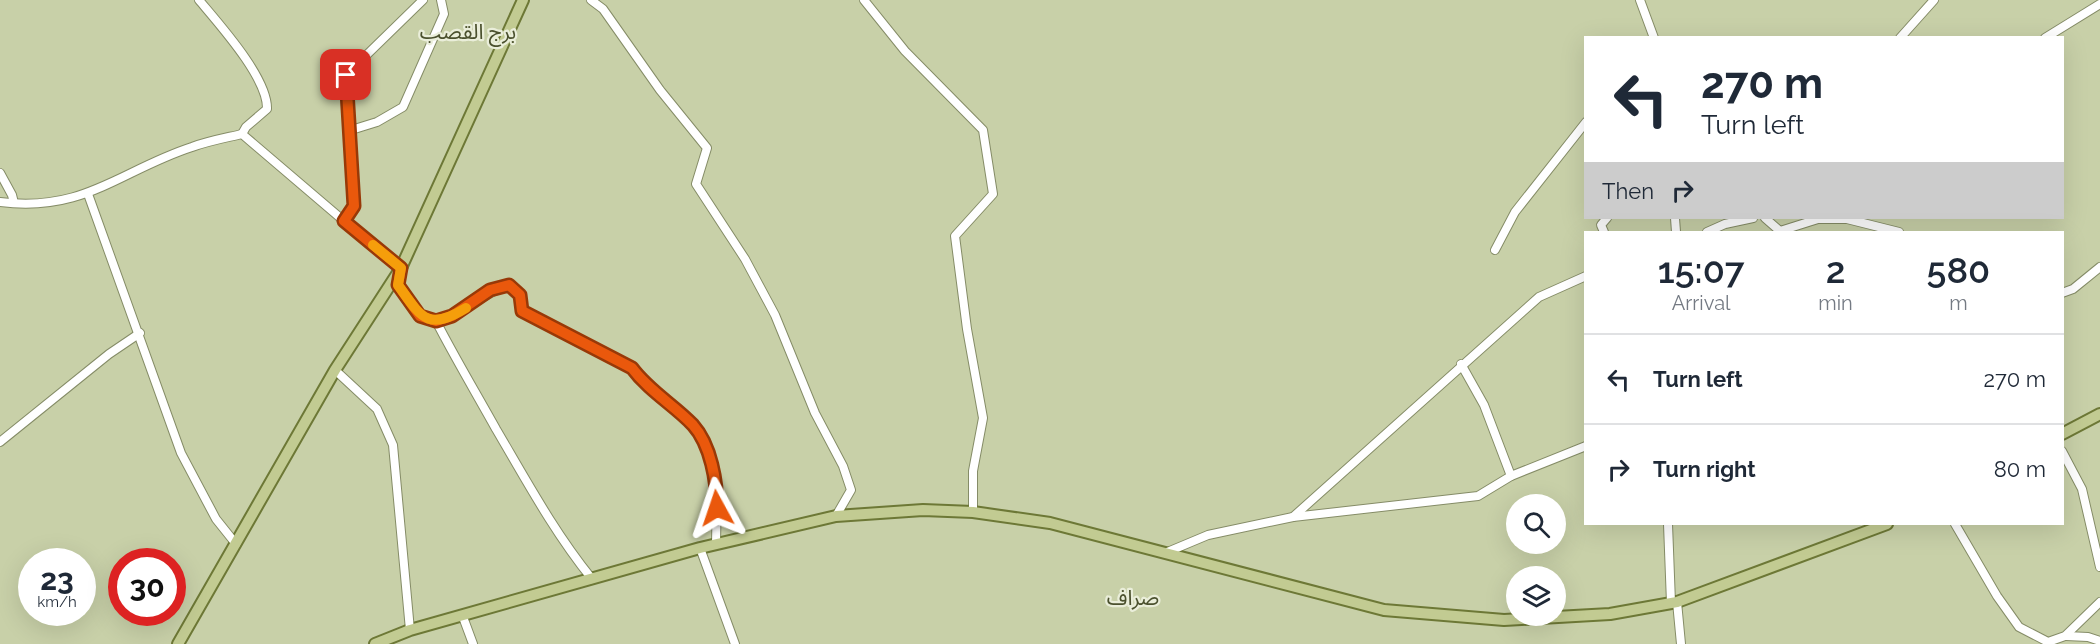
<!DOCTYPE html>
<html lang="en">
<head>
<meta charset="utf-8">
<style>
  :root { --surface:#fff; --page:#f2f2f3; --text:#1f2937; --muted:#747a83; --line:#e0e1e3 }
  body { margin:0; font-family:Raleway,"Noto Sans Arabic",sans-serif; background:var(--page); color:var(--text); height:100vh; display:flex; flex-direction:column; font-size:22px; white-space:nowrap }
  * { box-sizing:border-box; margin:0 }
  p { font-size:20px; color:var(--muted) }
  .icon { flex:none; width:33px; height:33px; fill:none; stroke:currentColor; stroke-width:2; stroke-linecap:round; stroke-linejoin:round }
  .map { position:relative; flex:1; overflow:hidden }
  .panel { position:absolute; left:1584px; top:231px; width:480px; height:294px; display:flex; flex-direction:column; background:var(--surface); border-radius:0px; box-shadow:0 6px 24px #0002 }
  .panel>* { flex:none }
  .top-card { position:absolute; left:1584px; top:36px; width:480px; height:183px; border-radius:0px; box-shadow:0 6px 24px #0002; background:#fff; color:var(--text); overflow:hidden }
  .fabs { position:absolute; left:1506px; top:494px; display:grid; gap:12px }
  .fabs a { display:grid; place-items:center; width:60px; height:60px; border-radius:50%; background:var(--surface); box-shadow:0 6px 24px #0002; font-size:30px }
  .speed { position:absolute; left:18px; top:548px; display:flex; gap:12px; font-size:30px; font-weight:700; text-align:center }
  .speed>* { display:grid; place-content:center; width:78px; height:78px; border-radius:50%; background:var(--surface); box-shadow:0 6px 24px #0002; line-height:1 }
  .speed small { font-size:15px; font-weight:400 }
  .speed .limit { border:9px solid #d22; background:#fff; color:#111 }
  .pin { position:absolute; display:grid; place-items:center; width:51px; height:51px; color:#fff; margin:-26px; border-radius:12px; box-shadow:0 3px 9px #0006 }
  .me { position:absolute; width:66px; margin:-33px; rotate:355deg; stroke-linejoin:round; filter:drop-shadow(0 0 4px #0008) }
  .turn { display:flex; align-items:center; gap:21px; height:126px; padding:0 18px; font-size:27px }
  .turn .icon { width:78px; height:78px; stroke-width:2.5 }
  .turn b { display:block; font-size:42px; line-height:51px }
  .then { display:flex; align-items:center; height:57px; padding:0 18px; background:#0003; gap:12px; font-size:22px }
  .eta { display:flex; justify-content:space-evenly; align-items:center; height:102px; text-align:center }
  .eta b { font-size:36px; font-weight:600; line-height:42px }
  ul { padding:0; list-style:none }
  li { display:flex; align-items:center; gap:18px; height:90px; padding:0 18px; border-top:2px solid var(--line) }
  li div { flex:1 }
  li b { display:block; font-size:22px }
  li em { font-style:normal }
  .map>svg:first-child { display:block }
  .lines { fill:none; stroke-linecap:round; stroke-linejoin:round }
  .minor-casing { stroke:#858c67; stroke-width:10 }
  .major-casing { stroke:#6d7836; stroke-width:14 }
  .minor { stroke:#fff; stroke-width:8 }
  .major { stroke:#c2cb92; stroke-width:10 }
  .route-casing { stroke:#983908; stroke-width:15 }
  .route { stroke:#ea580c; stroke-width:10 }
  .slow { stroke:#f59e0b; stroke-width:10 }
  .labels { text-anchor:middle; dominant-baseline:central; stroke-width:4.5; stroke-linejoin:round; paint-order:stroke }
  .quarter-label { font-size:21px; fill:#4b512e; stroke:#eaeeda }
</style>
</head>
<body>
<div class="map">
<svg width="2100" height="644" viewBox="0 0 2100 644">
  <rect width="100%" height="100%" fill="#c8d0a8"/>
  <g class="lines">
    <!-- minor casing -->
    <g class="minor-casing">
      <g id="minor">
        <path d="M199 0C219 24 268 78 267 109L246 127 242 134"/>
        <path d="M423 0 346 75 354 206 344 221 401 268 398 285 420 316 436 321C455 358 476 393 496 429 526 480 554 532 592 579"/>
        <polyline points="591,0 603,9 660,90 707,148 696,184 745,259 775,315 815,413 843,466 851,490 836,516"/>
        <polyline points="864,0 905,51 983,130 993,194 955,236 967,329 983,418 973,471 973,512"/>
        <polyline points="1640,0 1654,38"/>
        <polyline points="1900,38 1934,0"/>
        <polyline points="2045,38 2100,4"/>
        <polyline points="348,131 377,122 403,107 444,14 441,0"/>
        <polyline points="0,173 12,195 14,203"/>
        <polyline points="88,194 181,453 216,519 236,544"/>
        <path d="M0 202C84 213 121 170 192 147 208 141 225 138 242 134L344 221"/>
        <polyline points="1675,218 1676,232"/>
        <polyline points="1765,218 1781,232"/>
        <polyline points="1780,231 1818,219 1847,219 1899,232"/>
        <polyline points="1604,232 1601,225 1607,218"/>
        <polyline points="1707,232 1725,224 1753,218"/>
        <polyline points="1495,250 1515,212 1586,122"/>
        <polyline points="2062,293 2073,289 2100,267"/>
        <path d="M436 321C464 314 482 293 509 285L520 295 522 311 611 355 632 368 642 382 693 425 704 441 717 490 716 544"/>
        <polyline points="1461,364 1484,405 1511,476"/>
        <polyline points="335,370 377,409 393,445 410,630"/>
        <polyline points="0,442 109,354 140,333"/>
        <polyline points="2062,451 2082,489 2100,567"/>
        <polyline points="1293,517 1478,496 1511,476 1586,446"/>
        <polyline points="1668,524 1671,603"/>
        <polyline points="1955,524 1997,596 2019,627 2048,642 2065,636 2100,602"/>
        <polyline points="700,548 735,644"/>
        <polyline points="1165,553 1208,535 1293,517 1539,297 1586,276"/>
        <polyline points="1677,602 1681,644"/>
        <polyline points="463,617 473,644"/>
        <polyline points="2066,636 2088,637 2100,641"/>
      </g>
    </g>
    <!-- major casing -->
    <g class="major-casing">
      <g id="major">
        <polyline points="2062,434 2100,414"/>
        <polyline points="178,644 335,370 401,268 523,0"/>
        <polyline points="375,644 410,630 700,548 836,516 923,510 973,512 1050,523 1384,610 1504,620 1610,614 1677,602 1887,524"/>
      </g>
    </g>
    <!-- minor -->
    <use href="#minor" class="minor"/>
    <!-- major -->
    <use href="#major" class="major"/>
  </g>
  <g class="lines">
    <!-- route casing -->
    <g class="route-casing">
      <path id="route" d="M346 75 354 206 344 221 401 268 398 285 420 316 436 321 452 316 490 290 509 285 520 295 522 311 632 368C649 391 674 405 693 425 711 445 717 482 717 508"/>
    </g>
    <!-- route -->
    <use href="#route" class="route"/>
    <!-- slow -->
    <path class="slow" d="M373 245 401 268 398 285C421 317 427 332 466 308"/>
  </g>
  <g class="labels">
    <!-- quarter labels -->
    <g class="quarter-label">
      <text x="468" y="31">برج القصب</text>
      <text x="1133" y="597">صراف</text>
    </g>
  </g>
</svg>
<div class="fabs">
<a><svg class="icon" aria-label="search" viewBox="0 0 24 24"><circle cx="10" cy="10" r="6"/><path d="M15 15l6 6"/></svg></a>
<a><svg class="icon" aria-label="layers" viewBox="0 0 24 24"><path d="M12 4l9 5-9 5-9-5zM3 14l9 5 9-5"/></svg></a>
</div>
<div class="speed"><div>23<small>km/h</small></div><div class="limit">30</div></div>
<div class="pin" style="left:346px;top:75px;background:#d93025"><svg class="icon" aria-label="arrive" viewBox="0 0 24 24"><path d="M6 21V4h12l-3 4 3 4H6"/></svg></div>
<svg class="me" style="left:717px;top:508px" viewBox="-20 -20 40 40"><path d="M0-17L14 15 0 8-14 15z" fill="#ea580c" stroke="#fff" stroke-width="4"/></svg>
<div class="top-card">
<div class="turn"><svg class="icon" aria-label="left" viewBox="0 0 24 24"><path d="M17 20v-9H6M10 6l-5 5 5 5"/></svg><div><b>270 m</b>Turn left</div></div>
<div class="then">Then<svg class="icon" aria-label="right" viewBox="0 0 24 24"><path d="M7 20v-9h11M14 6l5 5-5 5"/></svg></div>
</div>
<section class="panel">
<div class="eta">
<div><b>15:07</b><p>Arrival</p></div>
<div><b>2</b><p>min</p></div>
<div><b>580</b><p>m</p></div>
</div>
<ul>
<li><svg class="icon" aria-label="left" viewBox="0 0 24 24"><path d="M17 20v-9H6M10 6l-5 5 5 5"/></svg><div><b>Turn left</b></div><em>270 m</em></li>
<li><svg class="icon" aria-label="right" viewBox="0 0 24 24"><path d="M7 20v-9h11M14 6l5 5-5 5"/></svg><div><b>Turn right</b></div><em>80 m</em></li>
</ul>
</section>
</div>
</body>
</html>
